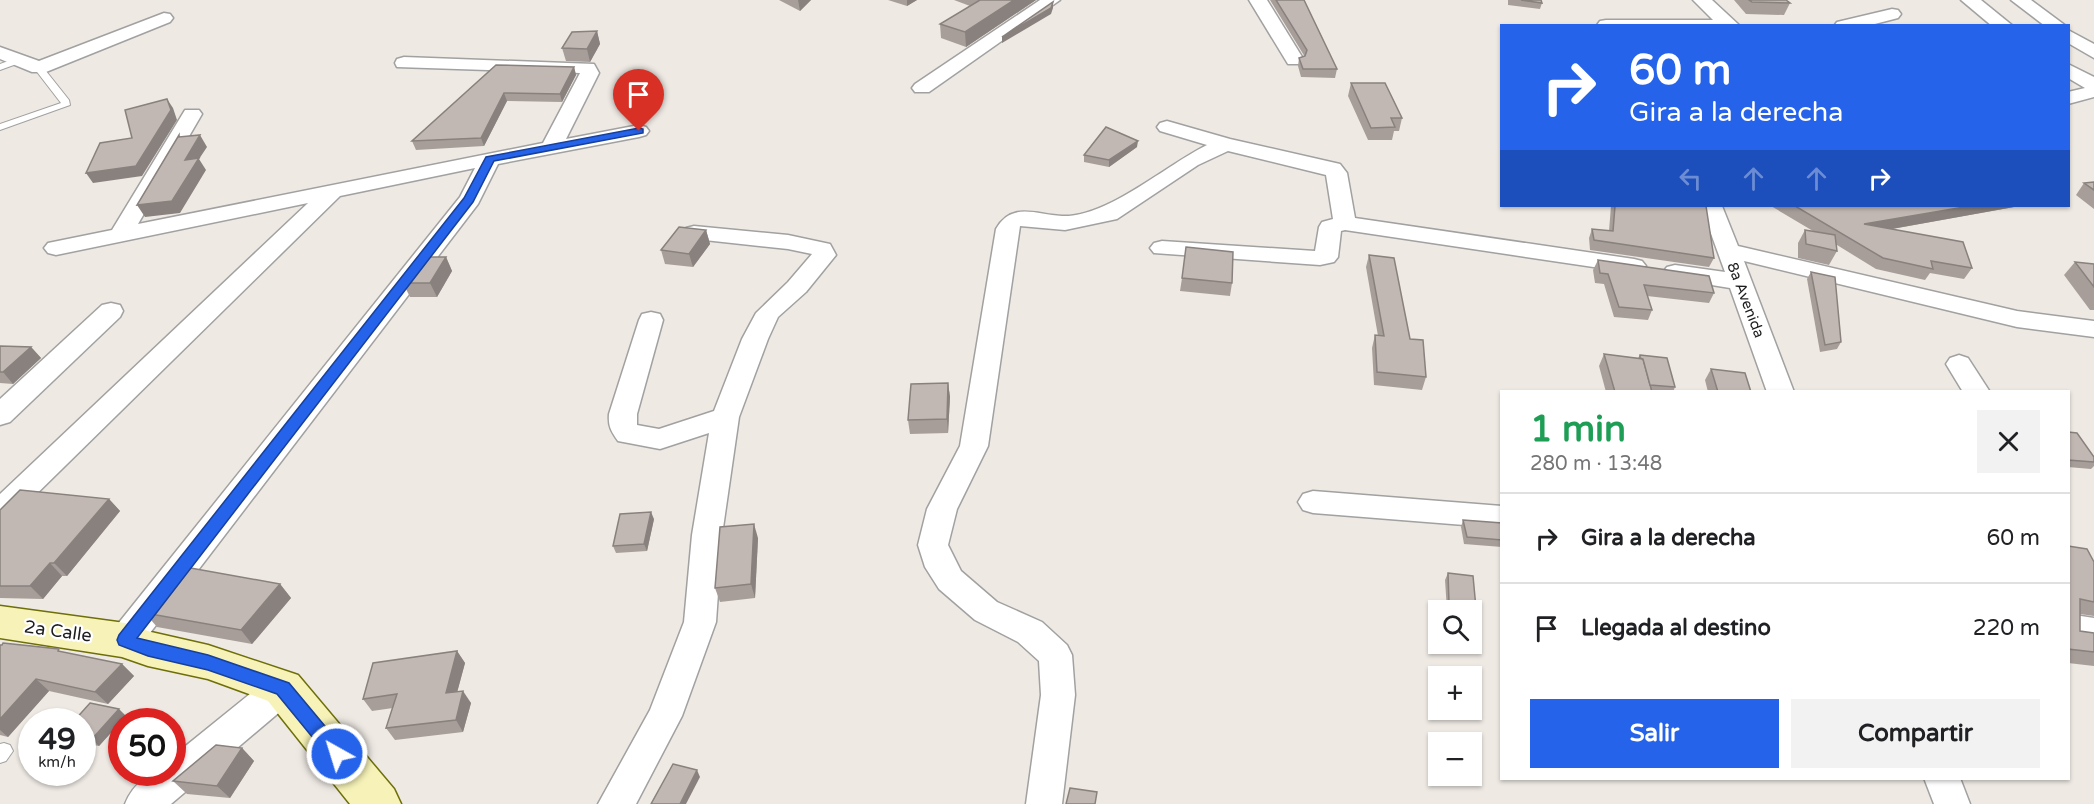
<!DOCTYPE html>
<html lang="es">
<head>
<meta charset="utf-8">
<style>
  :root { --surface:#fff; --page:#f2f2f2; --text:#202124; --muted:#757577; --line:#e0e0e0; --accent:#2563eb }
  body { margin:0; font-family:"Varela Round",sans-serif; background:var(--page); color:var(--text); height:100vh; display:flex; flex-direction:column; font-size:22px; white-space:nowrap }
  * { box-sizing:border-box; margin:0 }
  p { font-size:20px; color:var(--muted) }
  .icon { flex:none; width:33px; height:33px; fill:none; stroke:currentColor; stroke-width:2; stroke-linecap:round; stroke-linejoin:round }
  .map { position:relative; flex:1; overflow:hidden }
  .details { position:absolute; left:1500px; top:390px; width:570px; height:390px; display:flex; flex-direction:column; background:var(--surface); border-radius:0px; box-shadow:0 2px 4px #0004 }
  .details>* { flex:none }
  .hud { position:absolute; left:1500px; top:24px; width:570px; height:183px; border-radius:0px; box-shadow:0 2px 4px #0004; background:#2563eb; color:#fff; overflow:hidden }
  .tools { position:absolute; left:1428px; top:600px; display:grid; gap:12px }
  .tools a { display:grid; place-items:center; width:54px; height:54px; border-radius:0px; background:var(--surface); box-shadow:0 2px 4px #0004; font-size:30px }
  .speed { position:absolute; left:18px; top:708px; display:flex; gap:12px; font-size:30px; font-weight:700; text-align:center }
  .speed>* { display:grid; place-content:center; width:78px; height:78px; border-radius:50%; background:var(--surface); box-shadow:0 2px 4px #0004; line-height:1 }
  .speed small { font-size:15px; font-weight:400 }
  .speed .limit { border:9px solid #d22; background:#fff; color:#111 }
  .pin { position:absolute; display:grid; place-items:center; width:51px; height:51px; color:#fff; margin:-62px -26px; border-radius:50% 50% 50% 0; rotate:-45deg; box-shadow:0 0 6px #0007 }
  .pin .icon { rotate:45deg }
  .me { position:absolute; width:66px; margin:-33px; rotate:321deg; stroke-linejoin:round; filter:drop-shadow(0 0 4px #0008) }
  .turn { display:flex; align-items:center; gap:21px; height:126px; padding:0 30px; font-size:27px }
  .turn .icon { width:78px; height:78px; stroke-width:2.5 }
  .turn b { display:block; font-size:42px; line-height:51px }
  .lanes { display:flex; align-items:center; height:57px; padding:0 30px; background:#0003; justify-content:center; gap:30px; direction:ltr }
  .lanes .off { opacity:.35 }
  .round { display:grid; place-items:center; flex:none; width:63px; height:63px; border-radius:0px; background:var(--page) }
  .headline { display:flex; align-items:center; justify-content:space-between; height:102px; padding:0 30px }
  h1 { font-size:36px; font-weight:700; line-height:45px; color:#1e9e55 }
  .cta { display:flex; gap:12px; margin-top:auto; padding:12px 30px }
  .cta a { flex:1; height:69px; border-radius:0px; background:var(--accent); color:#fff; font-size:24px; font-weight:700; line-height:69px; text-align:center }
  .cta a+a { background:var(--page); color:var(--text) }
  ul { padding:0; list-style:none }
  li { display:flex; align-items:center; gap:18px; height:90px; padding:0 30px; border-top:2px solid var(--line) }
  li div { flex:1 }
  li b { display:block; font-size:22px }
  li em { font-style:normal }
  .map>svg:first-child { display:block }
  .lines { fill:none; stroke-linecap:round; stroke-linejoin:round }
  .service-casing { stroke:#a1a1a1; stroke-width:2 }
  .minor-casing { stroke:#a1a1a1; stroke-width:3 }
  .secondary-casing { stroke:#6f6f09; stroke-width:3 }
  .service { fill:#fff; fill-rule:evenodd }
  .minor { fill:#fff; fill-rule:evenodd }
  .secondary { fill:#f7f3b8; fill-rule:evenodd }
  .wall { fill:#a79e9a }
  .shaded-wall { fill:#88817d }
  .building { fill:#c2b8b3; stroke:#88817d; stroke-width:1.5 }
  .route { fill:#2563eb; stroke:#184099; stroke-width:1.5 }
  .labels { text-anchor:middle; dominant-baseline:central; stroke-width:4.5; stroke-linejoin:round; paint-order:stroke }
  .street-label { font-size:15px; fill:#1d1d1d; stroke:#fff }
  .near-street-label { font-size:18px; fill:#1d1d1d; stroke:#fff }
</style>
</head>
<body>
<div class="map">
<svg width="2094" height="804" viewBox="0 0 2094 804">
  <rect width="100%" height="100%" fill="#eee9e3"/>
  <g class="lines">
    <!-- service casing -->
    <g class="service-casing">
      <g id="service">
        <polygon points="19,57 22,58 22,62 0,70 0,64"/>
        <polygon points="36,66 42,66 69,100 70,105 0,130 0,124 61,103 34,68"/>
        <polygon points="4,743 10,745 13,751 6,761 0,763 0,744"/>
      </g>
    </g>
    <!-- minor casing -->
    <g class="minor-casing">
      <g id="minor">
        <polygon points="1040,0 1060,0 929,92 915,92 912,88 915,84"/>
        <polygon points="1249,0 1267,0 1304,60 1302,64 1288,64"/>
        <polygon points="1693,0 1712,0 1739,25 1597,25 1600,21 1606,20 1713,20"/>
        <polygon points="1961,0 1981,0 2013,26 1992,26"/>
        <polygon points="2011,0 2031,0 2066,26 2045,26"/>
        <polygon points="1892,9 1898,10 1901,14 1898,18 1867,26 1834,26 1837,22"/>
        <polygon points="164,13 170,14 173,18 170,22 46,72 32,72 0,59 0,47 39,61"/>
        <polygon points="2068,30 2094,44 2094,58 2068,43"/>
        <polygon points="404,57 594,64 599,73 566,139 639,125 646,127 649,131 646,135 639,137 498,164 478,204 137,650 125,654 113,650 109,640 113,630 460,197 475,168 340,196 10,520 0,523 0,494 308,203 56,255 48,253 44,248 48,243 112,230 185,110 199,110 202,114 138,224 543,143 580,73 397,67 395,63 397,59"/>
        <polygon points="2068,64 2094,77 2094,97 2068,104 2068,92 2085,88 2068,78"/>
        <path d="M1167 121 1230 139 1340 164 1347 173 1355 218 1634 259 1642 261 1646 266 1642 271 1634 273 1345 230 1341 231 1338 257 1334 262 1320 265 1154 253 1150 248 1154 243 1162 241 1315 251 1319 227 1322 222 1333 219 1326 175 1228 151 1198 165 1117 219 1065 230 1020 226 988 446 957 509 948 545 961 571 997 602 1042 622 1067 645 1072 655 1075 695 1062 804H1026L1041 695 1039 661 1018 642 975 620 939 589 925 567 918 545 927 509 960 446 996 229C1012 201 1036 215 1062 216 1107 218 1166 165 1207 145L1160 131 1157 127 1160 123Z"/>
        <polygon points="1704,206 1722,206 1738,246 2017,311 2094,321 2094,337 2017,327 1744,261 1794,392 1767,392 1730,288 1675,279 1667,277 1663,272 1667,267 1675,265 1725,272 1702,209"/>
        <path d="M694 226 788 235 830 244 836 255 806 292 778 317 768 339 739 417 722 535 716 622 682 716 636 804H598L650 710 684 622 692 535 709 433 660 449 618 441C611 431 608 426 609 414L639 320 642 314 651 312 660 314 663 320 637 414V425L659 429 714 411 742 339 756 313 788 282 812 254 788 249 686 238 683 233 686 228Z"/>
        <polygon points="111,303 120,305 123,311 120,317 10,422 0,425 0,399 102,305"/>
        <polygon points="1959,355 1968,358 1990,392 1963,392 1946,364 1950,358"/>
        <polygon points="1313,491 1502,506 1502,528 1313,513 1303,510 1298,502 1303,494"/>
        <polygon points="2068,614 2094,618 2094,646 2068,642"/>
        <path d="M283 673 295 677 300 688 295 699 171 804H125C134 782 149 772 172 772V757L271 677Z"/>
        <polygon points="1924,778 1960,778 1970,804 1934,804"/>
      </g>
    </g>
    <!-- secondary casing -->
    <g class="secondary-casing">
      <polygon id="secondary" points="0,606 125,623 151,632 208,645 298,675 394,789 401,804 350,804 268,701 208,679 148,666 122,657 0,638"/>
    </g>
    <!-- service -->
    <use href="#service" class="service"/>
    <!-- minor -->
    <use href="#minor" class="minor"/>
    <!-- secondary -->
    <use href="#secondary" class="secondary"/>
  </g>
  <!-- wall -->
  <g class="wall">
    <polygon points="779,0 811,0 800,11"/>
    <polygon points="888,0 917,0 907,6"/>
    <polygon points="954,0 1036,0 966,47 941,38 940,24 970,6"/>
    <polygon points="1270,0 1304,0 1337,69 1335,78 1301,77 1298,66 1299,58 1305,57"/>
    <polygon points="1508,0 1541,0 1542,3 1540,9 1508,5"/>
    <polygon points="1734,0 1786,0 1790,3 1784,15 1746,14"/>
    <polygon points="597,31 600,44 590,62 566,61 562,48"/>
    <polygon points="496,65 574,67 576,75 562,102 507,101 484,146 416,150 412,141"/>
    <polygon points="1351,83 1402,118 1399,131 1394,131 1392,140 1368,140 1348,96"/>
    <polygon points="1137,147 1109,167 1084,162 1084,155"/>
    <polygon points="2094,182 2094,209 2076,195 2084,183"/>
    <polygon points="1611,206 1706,206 1714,258 1709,267 1590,250 1589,238 1592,229 1609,231"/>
    <polygon points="1771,206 2016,206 2014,207 1892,229 1972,268 1964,279 1930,273 1925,280 1876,269 1837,245 1837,251 1829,265 1798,258 1798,243 1805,230 1813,231"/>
    <polygon points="706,230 710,244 693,267 665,264 661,250"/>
    <polygon points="1369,255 1410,339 1426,377 1422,390 1374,385 1372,348 1375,335 1378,336 1366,267"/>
    <polygon points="446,257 452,271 437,297 410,297 403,283"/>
    <polygon points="1598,260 1714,293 1709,303 1647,296 1652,310 1648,320 1614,317 1604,284 1595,283 1593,270"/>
    <polygon points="2075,262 2094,264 2094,310 2090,310 2064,275"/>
    <polygon points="1811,272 1841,342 1837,349 1820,352 1807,279"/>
    <polygon points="1182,278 1232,283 1230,296 1180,291"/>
    <polygon points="0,346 31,347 41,358 13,384 0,383"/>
    <polygon points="1604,354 1638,358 1640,355 1675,387 1673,392 1606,392 1599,366"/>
    <polygon points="1711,369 1751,392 1708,392 1705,380"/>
    <polygon points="948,383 950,397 948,433 910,434 908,420"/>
    <polygon points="2068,432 2094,457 2094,466 2091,469 2068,467"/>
    <polygon points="109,499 120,511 67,576 62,576 43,599 0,598 0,510"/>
    <polygon points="654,519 647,551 616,553 613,546"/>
    <polygon points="1463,520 1502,523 1502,547 1464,544 1461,527"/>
    <polygon points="758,538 755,598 720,602 715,588"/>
    <polygon points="2068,546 2094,562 2094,616 2080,614 2080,631 2094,633 2094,666 2068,663"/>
    <polygon points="1448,573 1476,608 1473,614 1472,614 1472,610 1447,610 1445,580"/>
    <polygon points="280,584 291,598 252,644 157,627 145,613"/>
    <polygon points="0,645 62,652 122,664 134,676 108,704 49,691 8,737 0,735"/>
    <polygon points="457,651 465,663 457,692 471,703 463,732 395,740 386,728 393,708 372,711 363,699"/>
    <polygon points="126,716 99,746 82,743 82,722"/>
    <polygon points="242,748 254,761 230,798 187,794 173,781"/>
  </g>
  <!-- shaded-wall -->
  <g class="shaded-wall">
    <polygon points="798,0 811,0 800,11"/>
    <polygon points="907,0 917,0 907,6"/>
    <polygon points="1014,0 1036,0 966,47 965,32"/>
    <polygon points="1053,2 1053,8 1051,14 1002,43 1002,37"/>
    <polygon points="597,31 600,44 590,62 587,49"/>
    <polygon points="574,67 576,75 562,102 560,94"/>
    <polygon points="504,93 507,101 484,146 481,138"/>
    <polygon points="167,99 173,108 177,120 142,176 93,183 86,173 136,166"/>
    <polygon points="200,135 207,147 199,159 206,170 180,213 145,217 137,205 185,160"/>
    <polygon points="1138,141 1137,147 1109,167 1109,160"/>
    <polygon points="1970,206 2016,206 2014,207 1858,235 1864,224"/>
    <polygon points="706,230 710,244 693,267 689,254"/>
    <polygon points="446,257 452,271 437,297 430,283"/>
    <polygon points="31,347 41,358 13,384 3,372"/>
    <polygon points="948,383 950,397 948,433 947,419"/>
    <polygon points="109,499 120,511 67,576 54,563"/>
    <polygon points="651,512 654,519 647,551 644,544"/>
    <polygon points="754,524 758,538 755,598 751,584"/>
    <polygon points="50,563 62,576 43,599 30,586"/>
    <polygon points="280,584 291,598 252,644 241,630"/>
    <polygon points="457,651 465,663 454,704 446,693"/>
    <polygon points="122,664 134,676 108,704 95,692"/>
    <polygon points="36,679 49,691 8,737 0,730 0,719"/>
    <polygon points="463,691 471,703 463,732 456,720"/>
    <polygon points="119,709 126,716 99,746 92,739"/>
    <polygon points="242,748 254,761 230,798 217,786"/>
    <polygon points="697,770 700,777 686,804 680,804"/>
  </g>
  <!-- building -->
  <g class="building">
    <polygon points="980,0 1014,0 965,32 940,24"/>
    <polygon points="1276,0 1304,0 1337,69 1303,69 1299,58 1305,56 1307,50"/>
    <polygon points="1521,0 1541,0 1542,3"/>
    <polygon points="1749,0 1786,0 1790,3 1752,2"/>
    <polygon points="1053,2 1051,8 1002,37"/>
    <polygon points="597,31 587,49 562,48 572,32"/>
    <polygon points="496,65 574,67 560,94 504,93 481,138 412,141"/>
    <polygon points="1351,83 1385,83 1402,118 1391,118 1395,127 1371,128"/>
    <polygon points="167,99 171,110 136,166 86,173 100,143 132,138 125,110"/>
    <polygon points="1106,127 1138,141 1109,160 1084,155"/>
    <polygon points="179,135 179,137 200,135 185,160 199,158 172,201 137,205"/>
    <polygon points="2094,182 2094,190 2084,183"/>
    <polygon points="1615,206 1706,206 1714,258 1594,240 1592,229 1613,231"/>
    <polygon points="1795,206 1970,206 1864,224 1963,242 1972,268 1931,261 1933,269 1883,258"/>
    <polygon points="679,227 706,230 689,254 661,250"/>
    <polygon points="1805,230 1835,235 1837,251 1806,244"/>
    <polygon points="1186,247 1233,252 1232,283 1182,278"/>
    <polygon points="1369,255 1394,258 1410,339 1423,340 1426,377 1377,372 1375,335 1384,336"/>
    <polygon points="423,257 446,257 430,283 403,283"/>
    <polygon points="1598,260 1709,276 1714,293 1644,285 1652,310 1619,307 1608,274 1600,273"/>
    <polygon points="2075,262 2094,264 2094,287"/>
    <polygon points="1811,272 1835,277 1841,342 1825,345"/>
    <polygon points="0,346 31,347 3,372 0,372"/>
    <polygon points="1604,354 1643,359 1652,392 1615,392"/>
    <polygon points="1640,355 1667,358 1675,387 1650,385 1643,359 1640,358"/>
    <polygon points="1711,369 1745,373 1751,392 1718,392"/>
    <polygon points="948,383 947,419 908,420 911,384"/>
    <polygon points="2068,432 2077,433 2094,457 2094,462 2068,460"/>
    <polygon points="20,490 109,499 54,563 50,563 30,586 0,586 0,510"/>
    <polygon points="651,512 644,544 613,546 620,514"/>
    <polygon points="1463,520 1502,523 1502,540 1467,537"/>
    <polygon points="754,524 751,584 715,588 720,527"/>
    <polygon points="2068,546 2087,549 2094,562 2094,602 2080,599 2080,631 2094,633 2094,652 2068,649"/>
    <polygon points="185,567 280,584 241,630 145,613"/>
    <polygon points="1448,573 1473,576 1476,608 1449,603"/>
    <polygon points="3,643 59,649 58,651 122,664 95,692 36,679 0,719 0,645 2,645"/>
    <polygon points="457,651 446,693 463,691 456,720 386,728 397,694 363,699 373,663"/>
    <polygon points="90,703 119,709 92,739 82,738 82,722 73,722"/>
    <polygon points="216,745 242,748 217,786 173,781"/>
    <polygon points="673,764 697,770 680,804 651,804"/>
    <polygon points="1070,788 1097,792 1095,804 1066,804"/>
  </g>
  <!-- route -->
  <polygon class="route" points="639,128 643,129 643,133 494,161 473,202 137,638 208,655 289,683 344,749 346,754 344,760 337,763 331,760 277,694 208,670 148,656 119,645 117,640 119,635 464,198 486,157"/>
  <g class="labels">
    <!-- street labels -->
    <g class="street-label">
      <text transform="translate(1746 300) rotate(69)">8a Avenida</text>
    </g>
    <!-- near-street labels -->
    <g class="near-street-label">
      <text transform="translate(58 631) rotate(8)">2a Calle</text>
    </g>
  </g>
</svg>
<div class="tools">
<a><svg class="icon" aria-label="search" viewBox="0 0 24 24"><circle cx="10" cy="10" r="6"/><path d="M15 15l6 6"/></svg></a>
<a>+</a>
<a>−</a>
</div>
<div class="speed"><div>49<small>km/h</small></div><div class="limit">50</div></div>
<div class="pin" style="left:639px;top:131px;background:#d93025"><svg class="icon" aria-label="arrive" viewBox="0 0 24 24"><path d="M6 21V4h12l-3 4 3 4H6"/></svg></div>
<svg class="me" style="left:337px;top:754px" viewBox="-20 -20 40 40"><circle r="17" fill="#2563eb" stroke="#fff" stroke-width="3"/><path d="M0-11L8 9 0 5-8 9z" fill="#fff"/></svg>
<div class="hud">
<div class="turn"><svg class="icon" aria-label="right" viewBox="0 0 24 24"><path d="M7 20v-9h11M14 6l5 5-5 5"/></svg><div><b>60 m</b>Gira a la derecha</div></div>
<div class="lanes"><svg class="icon off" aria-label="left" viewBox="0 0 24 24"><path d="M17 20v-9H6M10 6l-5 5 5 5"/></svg><svg class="icon off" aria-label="ahead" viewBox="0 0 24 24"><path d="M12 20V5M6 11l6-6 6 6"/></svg><svg class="icon off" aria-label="ahead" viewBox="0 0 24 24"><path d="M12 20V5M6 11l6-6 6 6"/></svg><svg class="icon" aria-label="right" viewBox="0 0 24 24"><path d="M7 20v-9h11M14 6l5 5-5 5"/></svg></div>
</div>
<section class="details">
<div class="headline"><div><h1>1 min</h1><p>280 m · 13:48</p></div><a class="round"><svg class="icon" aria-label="close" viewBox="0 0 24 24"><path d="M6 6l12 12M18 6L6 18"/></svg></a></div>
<ul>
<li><svg class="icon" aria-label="right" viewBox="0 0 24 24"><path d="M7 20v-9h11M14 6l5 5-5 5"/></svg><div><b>Gira a la derecha</b></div><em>60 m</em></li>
<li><svg class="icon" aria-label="arrive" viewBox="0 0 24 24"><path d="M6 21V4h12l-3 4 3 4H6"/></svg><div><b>Llegada al destino</b></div><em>220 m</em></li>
</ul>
<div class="cta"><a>Salir</a><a>Compartir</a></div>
</section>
</div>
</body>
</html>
